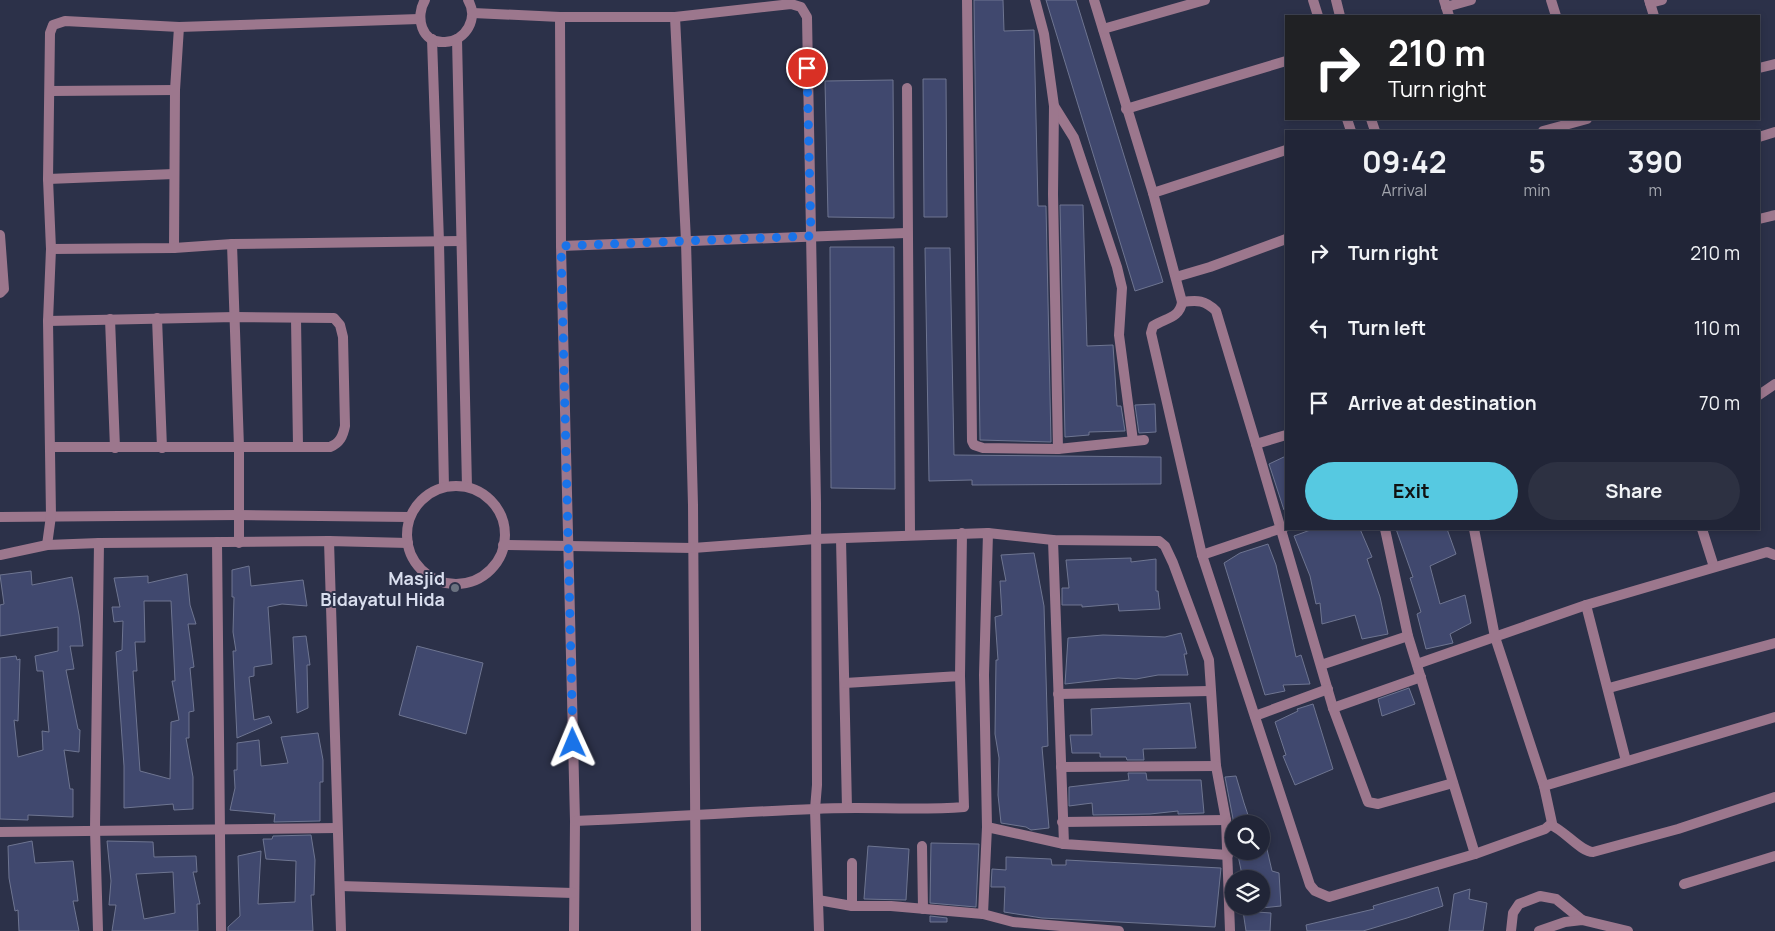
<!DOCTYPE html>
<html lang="en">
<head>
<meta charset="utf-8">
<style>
  :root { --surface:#212537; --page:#2d3142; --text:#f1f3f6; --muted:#a2a5ad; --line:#3e4252; --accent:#56c9e1 }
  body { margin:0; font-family:Manrope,sans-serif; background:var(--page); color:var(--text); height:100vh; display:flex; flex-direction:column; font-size:19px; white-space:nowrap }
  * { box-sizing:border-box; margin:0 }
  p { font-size:16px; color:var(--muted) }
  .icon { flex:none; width:28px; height:28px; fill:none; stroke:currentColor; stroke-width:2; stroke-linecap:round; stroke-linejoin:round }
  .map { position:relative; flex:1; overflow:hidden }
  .side { position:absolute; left:1285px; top:130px; width:475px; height:400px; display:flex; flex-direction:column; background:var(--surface); border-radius:0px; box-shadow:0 2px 8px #0003,0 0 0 1px var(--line) }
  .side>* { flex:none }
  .top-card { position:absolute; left:1285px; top:15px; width:475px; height:105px; border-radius:0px; box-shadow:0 2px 8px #0003,0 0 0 1px var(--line); background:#202124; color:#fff; overflow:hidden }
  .controls { position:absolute; left:1225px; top:815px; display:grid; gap:10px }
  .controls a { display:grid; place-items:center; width:45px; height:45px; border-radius:50%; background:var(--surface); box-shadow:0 2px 8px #0003,0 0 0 1px var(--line); font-size:25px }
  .pin { position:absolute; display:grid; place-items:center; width:42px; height:42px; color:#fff; margin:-21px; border:2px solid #fff; border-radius:50%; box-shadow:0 1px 5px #0007 }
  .me { position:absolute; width:55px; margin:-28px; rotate:359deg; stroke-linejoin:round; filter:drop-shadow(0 0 4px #0008) }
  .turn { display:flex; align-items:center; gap:18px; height:105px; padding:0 20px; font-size:22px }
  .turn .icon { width:65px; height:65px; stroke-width:2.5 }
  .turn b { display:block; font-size:35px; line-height:42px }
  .eta { display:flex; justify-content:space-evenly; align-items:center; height:85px; text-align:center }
  .eta b { font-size:30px; font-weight:700; line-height:35px }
  .button { display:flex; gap:10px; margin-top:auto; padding:10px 20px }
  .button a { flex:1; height:58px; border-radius:30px; background:var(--accent); color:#111; font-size:20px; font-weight:700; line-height:58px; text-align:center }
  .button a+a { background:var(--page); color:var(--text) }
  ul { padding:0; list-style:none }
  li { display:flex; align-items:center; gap:15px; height:75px; padding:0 20px }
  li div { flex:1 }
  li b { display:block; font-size:19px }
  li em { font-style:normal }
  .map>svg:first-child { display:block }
  .building { fill:#40486e; stroke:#6e7591; fill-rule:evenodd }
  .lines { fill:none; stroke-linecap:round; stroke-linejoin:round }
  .minor { stroke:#9c778d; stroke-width:10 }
  .route { stroke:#1a73e8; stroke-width:9; stroke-dasharray:0 16.2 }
  .worship-dot { fill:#6b7280; stroke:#2c3149; stroke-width:2 }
  .labels { text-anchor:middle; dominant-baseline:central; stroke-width:4; stroke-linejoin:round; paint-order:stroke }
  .poi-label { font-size:18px; font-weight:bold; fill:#d9deee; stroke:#2c3149; text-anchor:end }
</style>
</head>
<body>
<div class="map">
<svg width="1775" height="931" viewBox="0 0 1775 931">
  <rect width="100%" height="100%" fill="#2c3149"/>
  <!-- building -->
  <g class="building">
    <polygon points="974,0 1003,0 1004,31 1034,30 1038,206 1046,206 1051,442 980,440"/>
    <polygon points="1046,0 1076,0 1163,282 1135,291"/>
    <polygon points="923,79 946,79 947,217 924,217"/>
    <polygon points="893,80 894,218 828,217 825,81"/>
    <polygon points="1060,205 1083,205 1087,346 1113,345 1117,406 1121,406 1125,431 1089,432 1089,435 1065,437"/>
    <polygon points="830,247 894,247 895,489 831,488"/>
    <polygon points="925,248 950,248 954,455 1161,457 1161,484 972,485 972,480 929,481"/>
    <polygon points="1155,404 1156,432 1139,433 1135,405"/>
    <polygon points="1286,456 1286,510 1284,510 1269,464"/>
    <polygon points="1313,529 1360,529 1372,557 1367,559 1380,597 1388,634 1362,639 1355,615 1322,624 1320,603 1316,604 1310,576 1294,536"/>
    <polygon points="1396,529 1447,529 1456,554 1430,566 1440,604 1465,595 1471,623 1450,634 1453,643 1426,649 1417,614 1421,612 1410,578 1413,577"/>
    <polygon points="1268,544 1276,565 1296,657 1301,655 1310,684 1283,685 1285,691 1265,695 1224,563 1240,553"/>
    <polygon points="1034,553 1044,606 1048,746 1042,747 1049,828 1031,830 1026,827 1001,823 998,795 999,758 995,734 996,660 998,660 995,617 1002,615 1000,581 1006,581 1001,555"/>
    <polygon points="1131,558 1131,562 1156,559 1156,591 1158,591 1160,609 1119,611 1118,604 1082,607 1082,605 1062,605 1062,588 1069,588 1066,560"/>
    <polygon points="249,566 251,586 303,580 307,606 282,604 268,607 272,664 254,667 254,676 249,677 254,720 269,716 272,723 237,738 233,651 236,651 233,632 234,597 232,597 232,570"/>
    <polygon points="31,571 32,585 72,577 79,615 83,646 70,646 74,669 66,670 78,729 80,730 79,752 64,750 70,789 73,789 73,817 28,815 28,820 0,819 0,658 16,656 17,660 20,659 18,721 14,720 18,757 43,750 42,731 49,732 43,671 37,671 35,656 58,651 58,627 0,636 0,605 4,604 0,575"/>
    <path d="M187 574 190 605 196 624H188L194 667 190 668 194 711 189 712V738H186L193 777V809L174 810 173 804 124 808V766L116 652 122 650 123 621 114 622 112 607H120L114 578 148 576V583ZM144 601H171L175 681H172L179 720 171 722 170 779 140 771 133 671H137L135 642H145Z"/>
    <polygon points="1181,633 1187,654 1184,654 1188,675 1158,675 1136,679 1118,678 1065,684 1068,638 1103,635 1165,637"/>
    <polygon points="306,636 310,665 307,665 308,708 297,713 293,637"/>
    <polygon points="417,646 483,663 466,734 399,715"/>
    <polygon points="1409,688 1415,704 1382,716 1378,699"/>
    <polygon points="1190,703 1196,748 1143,749 1144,760 1127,760 1126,757 1100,757 1100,753 1072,753 1070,735 1092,735 1091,709"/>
    <polygon points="1313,704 1333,769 1295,785 1283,756 1286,755 1275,722 1298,711 1297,709"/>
    <polygon points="318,733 323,760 323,782 320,782 320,821 274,822 275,814 230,810 235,788 234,770 237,770 237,743 259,740 261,766 288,763 281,737"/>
    <polygon points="1128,773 1146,773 1147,780 1201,780 1204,813 1178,814 1178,811 1150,814 1093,815 1092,803 1069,806 1069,787 1129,780"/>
    <polygon points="1236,776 1244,803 1251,824 1234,824 1225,777"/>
    <polygon points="311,835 315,860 314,895 311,895 313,931 228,931 228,927 240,916 238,856 261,851 258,904 295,902 296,861 266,859 263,839 272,839 273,836"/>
    <polygon points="32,841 35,863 73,861 78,901 73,901 79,931 19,931 18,910 15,911 9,878 8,846"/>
    <path d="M107 841 153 842 154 857 196 856 197 872H193L200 904H197L198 931H112L116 905H109L111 881ZM173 872 175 913 144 919 136 874Z"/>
    <polygon points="931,843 979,844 976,907 930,903"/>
    <polygon points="1261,845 1266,845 1272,871 1279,873 1281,906 1261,908 1261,879 1243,879 1237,851 1261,851"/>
    <polygon points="868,846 909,849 906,900 864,899"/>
    <polygon points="1006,857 1051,859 1052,865 1066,865 1066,860 1221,868 1215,927 1042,918 1004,912 1005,887 991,887 992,869 1006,870"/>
    <polygon points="1438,887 1443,906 1407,918 1363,931 1307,931 1306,925 1374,909 1373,906"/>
    <polygon points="1470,889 1469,899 1487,903 1483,931 1449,931 1454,894"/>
    <polygon points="1243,911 1271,913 1270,931 1246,931"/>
    <polygon points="930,916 947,918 947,922 930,922"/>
  </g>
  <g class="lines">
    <!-- minor -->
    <g class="minor">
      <path d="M425 0C415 16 421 44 445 42 466 41 479 18 468 0"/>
      <polyline points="967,0 972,441 974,445 983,448 1058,449 1144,440"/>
      <polyline points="1035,0 1044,34 1054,106 1074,138 1117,267 1122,288 1119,335 1133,441"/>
      <path d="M1094 0 1153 193 1182 302C1180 318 1165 318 1153 326L1151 333 1202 555 1310 885 1315 891 1329 897 1475 854 1545 829 1552 823 1544 786 1495 637 1474 529"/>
      <polyline points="1313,0 1318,16"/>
      <polyline points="1336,0 1340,16"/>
      <polyline points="1444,0 1449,16"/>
      <polyline points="1551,0 1556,16"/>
      <polyline points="1649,0 1650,3 1662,0"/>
      <polyline points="1650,3 1654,16"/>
      <polyline points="1446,7 1471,0"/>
      <polyline points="473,13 560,17 675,17 791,4 801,7 807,17 816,503 817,785 815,809 819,931"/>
      <polyline points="560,17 561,246 575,821 574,931"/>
      <polyline points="675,17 686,241 693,505 696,931"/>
      <polyline points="1103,29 1205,0"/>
      <polyline points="432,39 439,242 444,487"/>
      <polyline points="457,39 467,487"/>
      <polyline points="1759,68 1775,64"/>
      <polyline points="907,88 910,534"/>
      <polyline points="51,91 175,90"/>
      <polyline points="1054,106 1053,194 1058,449"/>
      <polyline points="1126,109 1286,61"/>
      <polyline points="1347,119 1351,131"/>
      <polyline points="1371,119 1375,131"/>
      <polyline points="1543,131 1587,119"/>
      <polyline points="1759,137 1775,132"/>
      <polyline points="48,179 174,174"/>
      <polyline points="1153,193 1286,150"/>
      <polyline points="1759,219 1775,215"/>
      <polyline points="0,235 4,289 0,293"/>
      <polyline points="232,244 239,447 239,543"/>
      <polyline points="561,246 906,233"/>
      <polyline points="174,248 175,90 179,27"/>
      <polyline points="51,249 174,248 232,244 461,241"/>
      <polyline points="1176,277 1210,267 1286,239"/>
      <path d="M1182 302C1198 300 1205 300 1216 311L1256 444"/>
      <polyline points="157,318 162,448"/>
      <polyline points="110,319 115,448"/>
      <polyline points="296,319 298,446"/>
      <path d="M48 321 235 317 334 318 340 325 343 337 345 426C343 436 340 443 330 447H50"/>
      <polyline points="1759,395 1775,384"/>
      <polyline points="1286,435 1256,444 1333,708 1368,802 1378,804 1453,783"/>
      <circle cx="456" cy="535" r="49"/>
      <polyline points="0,517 238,515 409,517"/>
      <polyline points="1385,529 1408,636 1475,854"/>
      <polyline points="1702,529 1714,567"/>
      <polyline points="841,539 847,808"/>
      <polyline points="1053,540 1064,844 1228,855"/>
      <polyline points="329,541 341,931"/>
      <polyline points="217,542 221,931"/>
      <polyline points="47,545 51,516 48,321 51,249 48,179 50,33 53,25 65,21 179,27 419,19"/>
      <polyline points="503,545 693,548 816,539 988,533 1053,540 1159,541 1165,546 1173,563 1209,660 1216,766 1226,820 1230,931"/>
      <polyline points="0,555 47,545 99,543 329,541 408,543"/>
      <polyline points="1202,555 1285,527"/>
      <polyline points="1586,605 1626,761"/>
      <polyline points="1417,664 1586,605 1767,552 1775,555"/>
      <polyline points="1321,665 1408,636"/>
      <polyline points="845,683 960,676 962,533"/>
      <polyline points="1609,688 1775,643"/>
      <polyline points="1058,694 1210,691"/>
      <polyline points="1333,708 1421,677"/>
      <polyline points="1255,716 1328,689"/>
      <polyline points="1061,767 1216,766"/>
      <polyline points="1544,786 1775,717"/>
      <path d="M575 821C655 818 735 812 815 809 865 806 914 811 964 807L960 676"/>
      <polyline points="1062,822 1226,820"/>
      <path d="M1551 825C1565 831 1581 852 1593 852L1678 829 1775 797"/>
      <polyline points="987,827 1064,844"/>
      <polyline points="0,832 337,828"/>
      <polyline points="922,846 923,909"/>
      <polyline points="852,863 852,906"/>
      <polyline points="1684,884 1775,856"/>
      <polyline points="340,886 573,893"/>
      <polyline points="818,900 852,906 891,906 983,914 1013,922 1119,931"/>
      <polyline points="983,914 987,827 984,675 988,533"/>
      <polyline points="98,931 95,829 99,543"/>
      <polyline points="1511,931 1513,913 1519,904 1540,896 1556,899 1582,920"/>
      <polyline points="1539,931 1565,922 1582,920 1628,931"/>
    </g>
  </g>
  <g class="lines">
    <!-- route -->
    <polyline class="route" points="573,743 561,246 811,236 807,68"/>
  </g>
  <!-- markers -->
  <circle class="worship-dot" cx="455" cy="588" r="5"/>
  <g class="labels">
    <!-- poi labels -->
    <g class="poi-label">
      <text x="445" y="578">Masjid<tspan x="445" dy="21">Bidayatul Hida</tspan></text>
    </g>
  </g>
</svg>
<div class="controls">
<a><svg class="icon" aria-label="search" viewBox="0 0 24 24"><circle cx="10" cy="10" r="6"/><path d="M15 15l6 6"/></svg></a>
<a><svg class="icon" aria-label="layers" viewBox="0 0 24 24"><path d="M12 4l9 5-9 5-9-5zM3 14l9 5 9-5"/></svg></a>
</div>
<div class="pin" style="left:807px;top:68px;background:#d93025"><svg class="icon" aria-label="arrive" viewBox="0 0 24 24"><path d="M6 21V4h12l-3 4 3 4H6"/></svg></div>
<svg class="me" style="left:573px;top:743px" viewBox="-20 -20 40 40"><path d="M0-17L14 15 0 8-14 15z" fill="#1a73e8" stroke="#fff" stroke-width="4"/></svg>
<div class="top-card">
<div class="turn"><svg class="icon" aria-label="right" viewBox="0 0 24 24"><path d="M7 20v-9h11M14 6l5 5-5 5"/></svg><div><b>210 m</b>Turn right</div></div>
</div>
<section class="side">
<div class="eta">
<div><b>09:42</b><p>Arrival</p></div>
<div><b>5</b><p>min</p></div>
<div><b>390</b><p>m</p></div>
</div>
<ul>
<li><svg class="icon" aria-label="right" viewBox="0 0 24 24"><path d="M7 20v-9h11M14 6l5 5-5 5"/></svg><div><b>Turn right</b></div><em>210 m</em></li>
<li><svg class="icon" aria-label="left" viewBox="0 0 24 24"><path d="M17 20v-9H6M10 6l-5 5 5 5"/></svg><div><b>Turn left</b></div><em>110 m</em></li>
<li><svg class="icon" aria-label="arrive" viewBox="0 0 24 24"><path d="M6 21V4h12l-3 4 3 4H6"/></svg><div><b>Arrive at destination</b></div><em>70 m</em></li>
</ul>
<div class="button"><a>Exit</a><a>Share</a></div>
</section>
</div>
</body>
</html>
